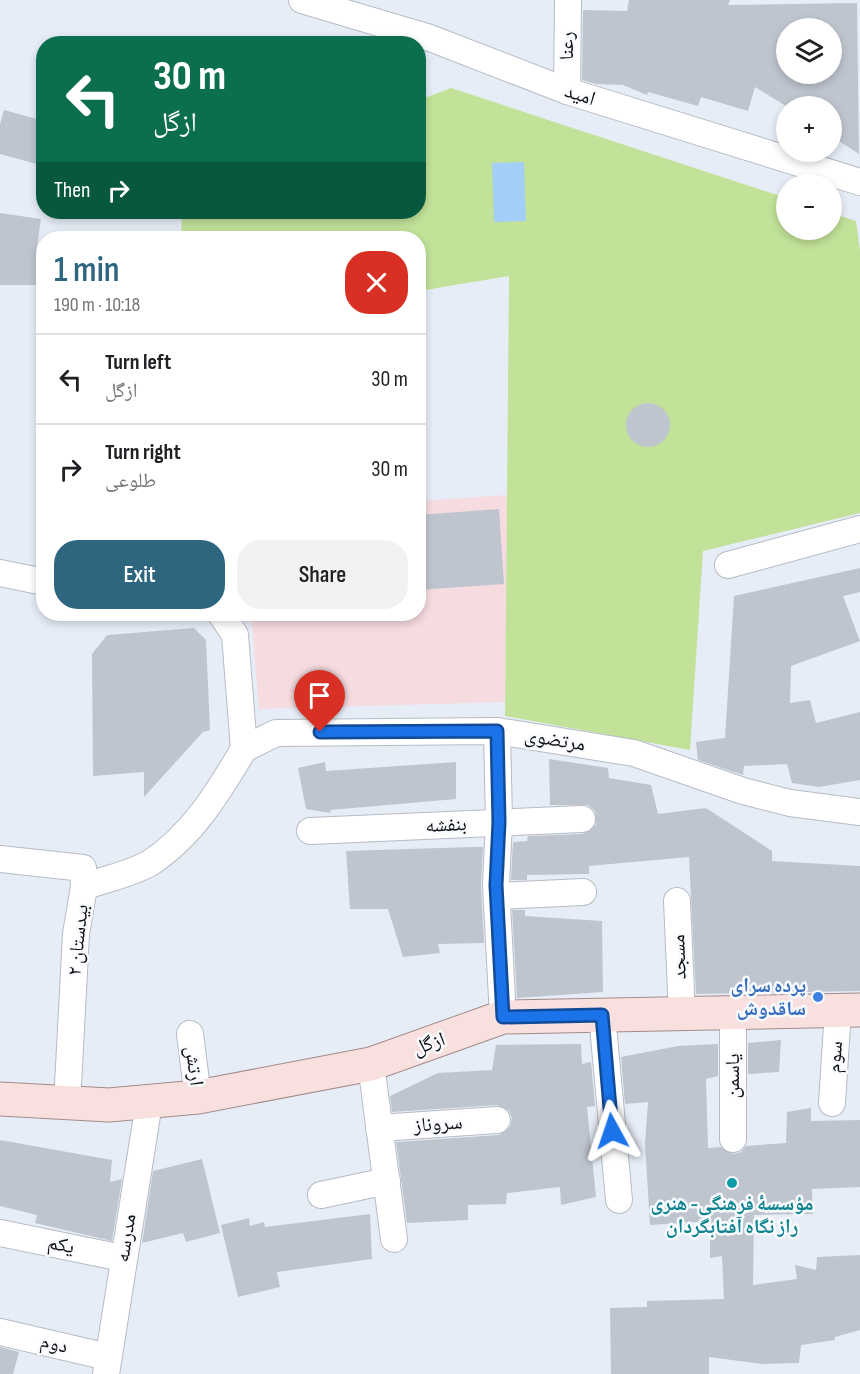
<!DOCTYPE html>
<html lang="en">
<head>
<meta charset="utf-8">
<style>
  :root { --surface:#fff; --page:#f2f2f2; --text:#202124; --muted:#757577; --line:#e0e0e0; --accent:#2e6680 }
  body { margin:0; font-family:"Sofia Sans Condensed","Noto Naskh Arabic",sans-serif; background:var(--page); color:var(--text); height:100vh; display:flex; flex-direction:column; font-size:22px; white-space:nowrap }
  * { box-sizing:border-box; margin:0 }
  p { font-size:20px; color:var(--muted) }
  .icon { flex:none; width:33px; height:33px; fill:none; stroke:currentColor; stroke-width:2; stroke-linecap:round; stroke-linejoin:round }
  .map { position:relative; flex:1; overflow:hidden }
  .details { position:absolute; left:36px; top:231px; width:390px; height:390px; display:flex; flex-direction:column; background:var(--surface); border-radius:24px; box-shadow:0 3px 9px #0003 }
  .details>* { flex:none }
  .banner { position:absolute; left:36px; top:36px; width:390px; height:183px; border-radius:24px; box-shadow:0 3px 9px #0003; background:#0b6e4f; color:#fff; overflow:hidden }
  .tools { position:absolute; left:776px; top:18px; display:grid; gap:12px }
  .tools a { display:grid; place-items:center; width:66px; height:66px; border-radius:50%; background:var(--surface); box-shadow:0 3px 9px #0003; font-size:30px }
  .pin { position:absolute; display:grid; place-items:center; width:51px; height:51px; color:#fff; margin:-62px -26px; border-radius:50% 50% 50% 0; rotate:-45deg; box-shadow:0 0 6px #0007 }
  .pin .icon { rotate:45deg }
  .me { position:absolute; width:66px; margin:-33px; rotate:355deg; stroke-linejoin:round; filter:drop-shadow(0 0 4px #0008) }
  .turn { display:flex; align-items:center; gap:21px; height:126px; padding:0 18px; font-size:27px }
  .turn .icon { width:78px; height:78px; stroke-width:2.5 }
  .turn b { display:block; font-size:42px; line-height:51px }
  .then { display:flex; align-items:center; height:57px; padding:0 18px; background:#0003; gap:12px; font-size:22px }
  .round { display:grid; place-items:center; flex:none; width:63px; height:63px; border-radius:24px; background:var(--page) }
  .head { display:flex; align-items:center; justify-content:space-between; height:102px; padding:0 18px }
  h1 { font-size:36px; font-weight:600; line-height:45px; color:var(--accent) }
  .cta { display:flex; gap:12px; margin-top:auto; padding:12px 18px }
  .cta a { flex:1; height:69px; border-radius:24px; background:var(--accent); color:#fff; font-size:24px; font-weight:600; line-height:69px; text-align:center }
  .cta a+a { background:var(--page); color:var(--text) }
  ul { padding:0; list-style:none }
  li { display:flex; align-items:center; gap:18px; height:90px; padding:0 18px; border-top:2px solid var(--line) }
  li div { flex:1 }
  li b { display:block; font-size:22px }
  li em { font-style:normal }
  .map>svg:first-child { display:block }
  .education { fill:#f6dbe0 }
  .green { fill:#c2e299 }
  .water { fill:#a2cef8 }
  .building { fill:#bfc5cf; fill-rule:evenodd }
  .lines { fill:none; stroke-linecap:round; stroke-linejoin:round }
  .minor-casing { stroke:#b6bbc5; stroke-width:28 }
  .major-casing { stroke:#a38b8a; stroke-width:35 }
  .minor { stroke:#fff; stroke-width:26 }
  .major { stroke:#f8e0df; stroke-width:33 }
  .route-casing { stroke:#114b97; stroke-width:15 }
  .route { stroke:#1a73e8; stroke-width:10 }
  .shop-dot { fill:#3f7fe0; stroke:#f8fafe; stroke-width:2 }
  .culture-dot { fill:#0f9aa8; stroke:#f8fafe; stroke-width:2 }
  .labels { text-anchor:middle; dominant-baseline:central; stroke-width:5; stroke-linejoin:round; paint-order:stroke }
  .street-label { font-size:20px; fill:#0f1114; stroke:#f8fafe }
  .shop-label { font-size:20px; font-weight:bold; fill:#366cbe; stroke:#f8fafe; text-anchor:end }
  .culture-label { font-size:20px; font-weight:bold; fill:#0d838f; stroke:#f8fafe }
</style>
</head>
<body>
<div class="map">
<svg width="860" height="1374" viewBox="0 0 860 1374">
  <rect width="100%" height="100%" fill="#e7edf7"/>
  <!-- education -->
  <polygon class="education" points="507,495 505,702 259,709 251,614 418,614 419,501"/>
  <!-- green -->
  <polygon class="green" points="451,88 786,198 786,230 831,230 831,213 856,221 860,250 860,513 703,551 690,750 505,716 509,276 419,291 418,238 181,238 182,212 418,212 419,100"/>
  <!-- water -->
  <polygon class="water" points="524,162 526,221 494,222 492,163"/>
  <!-- building -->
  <g class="building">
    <path d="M629 0H730L728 5 857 3 859 154 831 136V106H786L755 87 748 111 701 97 698 106 648 92 647 95 623 85 596 84 582 80 583 10 627 11ZM786 28H831V74H786Z"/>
    <polygon points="4,110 44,121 44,166 0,154 0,124"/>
    <polygon points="0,213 41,219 36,253 43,253 43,285 0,285"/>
    <circle cx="648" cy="425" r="22"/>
    <polygon points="499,509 504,584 418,590 418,515"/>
    <polygon points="860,568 860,592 843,596 860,641 791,666 790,703 810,700 816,723 860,712 860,780 819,787 792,783 787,764 744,766 743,775 698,760 696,742 725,738 734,596"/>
    <polygon points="194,628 206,640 210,730 203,732 144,797 144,772 93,776 92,654 107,635"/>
    <polygon points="549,759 608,768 609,778 651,785 658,814 706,808 772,851 772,861 860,866 860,991 696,994 689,857 589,866 589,874 527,875 527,880 511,880 513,842 527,841 528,836 583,834 596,825 595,811 588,805 550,805"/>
    <polygon points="325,762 326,771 456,762 456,799 330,810 331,813 306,809 298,768"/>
    <polygon points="472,847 483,847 481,886 484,943 438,944 440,953 403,957 388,909 350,909 346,851"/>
    <polygon points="512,910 525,910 525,916 602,921 603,992 517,998"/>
    <polygon points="781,1040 779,1072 748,1074 748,1043"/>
    <polygon points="581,1044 582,1064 591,1062 595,1106 587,1107 596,1197 561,1205 560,1187 507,1193 506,1204 468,1205 468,1220 407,1223 396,1142 499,1135 510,1127 512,1118 509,1111 497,1105 392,1112 390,1096 438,1073 492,1070 496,1045"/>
    <polygon points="718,1044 718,1076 706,1079 708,1148 721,1147 734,1154 741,1152 746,1146 786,1143 787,1112 811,1108 811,1121 860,1120 860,1187 812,1189 813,1214 754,1215 753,1285 797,1279 795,1265 816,1270 817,1257 860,1255 860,1330 835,1337 835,1340 801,1345 799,1363 762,1364 709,1357 709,1374 611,1374 610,1308 647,1307 647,1301 724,1299 722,1256 710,1258 710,1221 650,1225 645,1143 648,1102 625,1104 621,1057 678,1046"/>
    <polygon points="0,1140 112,1160 110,1182 122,1179 112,1241 35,1223 37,1215 0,1206"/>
    <polygon points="202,1159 220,1233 186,1242 183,1233 142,1243 153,1171"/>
    <polygon points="370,1214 372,1259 277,1272 280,1287 238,1297 221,1225 249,1218 250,1226 264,1222 265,1227"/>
    <polygon points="0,1347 19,1352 13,1374 0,1374"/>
  </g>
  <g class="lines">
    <!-- minor casing -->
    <g class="minor-casing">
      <g id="minor">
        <polyline points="302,0 430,38 567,91 860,182"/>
        <polyline points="567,91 568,0"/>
        <polyline points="728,565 860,529"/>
        <polyline points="0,573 44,582"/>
        <polyline points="221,614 235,635 244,749"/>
        <polyline points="497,731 499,822 496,885 503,1017"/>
        <polyline points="244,749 276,733 497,731 634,753 743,791 790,803 860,812"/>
        <polyline points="310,831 582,819"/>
        <polyline points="0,859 83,868 84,887"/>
        <polyline points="497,896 583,892"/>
        <polyline points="677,901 682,1014"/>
        <polyline points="602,1015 619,1200"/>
        <polyline points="190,1034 198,1097"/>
        <polyline points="371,1064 394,1239"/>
        <polyline points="832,1103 838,1010"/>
        <path d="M67 1104 76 934 84 887C105 879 131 874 150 863 193 835 219 791 244 749"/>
        <polyline points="379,1128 497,1120"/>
        <polyline points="733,1139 733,1013"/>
        <polyline points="321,1195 387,1181"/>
        <polyline points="0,1233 122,1258"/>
        <polyline points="0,1332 108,1357"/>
        <polyline points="106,1374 149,1103"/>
      </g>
    </g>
    <!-- major casing -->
    <g class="major-casing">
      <polyline id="major" points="0,1099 109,1105 198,1097 371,1064 503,1017 860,1010"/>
    </g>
    <!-- minor -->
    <use href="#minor" class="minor"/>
    <!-- major -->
    <use href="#major" class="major"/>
  </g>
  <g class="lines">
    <!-- route casing -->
    <g class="route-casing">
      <polyline id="route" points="320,732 497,731 499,822 496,885 503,1017 602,1015 612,1131"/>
    </g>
    <!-- route -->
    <use href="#route" class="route"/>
  </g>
  <!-- markers -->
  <circle class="shop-dot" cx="818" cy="997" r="6"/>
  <circle class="culture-dot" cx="732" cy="1183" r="6"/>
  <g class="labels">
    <!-- street labels -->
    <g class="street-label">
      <text transform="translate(567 46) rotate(-90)">رعنا</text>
      <text transform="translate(580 95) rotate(18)">امید</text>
      <text transform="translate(555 740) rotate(9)">مرتضوی</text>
      <text transform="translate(446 825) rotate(-3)">بنفشه</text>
      <text transform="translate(78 940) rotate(-84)">بیدستان ۲</text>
      <text transform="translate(679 957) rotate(-92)">مسجد</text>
      <text transform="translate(429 1044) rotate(-20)">ازگل</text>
      <text transform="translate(835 1057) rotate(-86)">سوم</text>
      <text transform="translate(194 1066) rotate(83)">ارتش</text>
      <text transform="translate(733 1076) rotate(-90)">یاسمن</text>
      <text transform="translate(438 1124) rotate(-4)">سروناز</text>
      <text transform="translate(126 1238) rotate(-81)">مدرسه</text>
      <text transform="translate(61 1245) rotate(11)">یکم</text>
      <text transform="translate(54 1344) rotate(13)">دوم</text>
    </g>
    <!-- shop labels -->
    <g class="shop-label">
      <text x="806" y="986">پرده سرای<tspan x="806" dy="23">ساقدوش</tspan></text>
    </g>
    <!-- culture labels -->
    <g class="culture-label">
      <text x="732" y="1204">مؤسسۀ فرهنگی- هنری<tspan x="732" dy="23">راز نگاه آفتابگردان</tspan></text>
    </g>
  </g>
</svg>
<div class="tools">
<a><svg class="icon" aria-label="layers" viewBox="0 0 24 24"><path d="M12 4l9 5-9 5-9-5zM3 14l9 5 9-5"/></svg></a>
<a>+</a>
<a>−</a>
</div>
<div class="pin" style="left:320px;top:732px;background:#d93025"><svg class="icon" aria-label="arrive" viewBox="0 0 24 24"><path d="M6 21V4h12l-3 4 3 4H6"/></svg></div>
<svg class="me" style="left:612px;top:1131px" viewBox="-20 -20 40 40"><path d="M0-17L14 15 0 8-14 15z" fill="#1a73e8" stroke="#fff" stroke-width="4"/></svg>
<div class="banner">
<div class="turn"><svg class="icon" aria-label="left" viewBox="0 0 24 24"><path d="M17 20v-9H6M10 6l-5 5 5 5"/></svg><div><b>30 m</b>ازگل</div></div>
<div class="then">Then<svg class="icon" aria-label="right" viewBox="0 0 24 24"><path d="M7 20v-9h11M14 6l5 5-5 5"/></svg></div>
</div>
<section class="details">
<div class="head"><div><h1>1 min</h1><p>190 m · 10:18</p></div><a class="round" style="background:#d93025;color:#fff"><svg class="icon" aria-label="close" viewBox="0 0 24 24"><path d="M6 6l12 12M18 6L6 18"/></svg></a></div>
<ul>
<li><svg class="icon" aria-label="left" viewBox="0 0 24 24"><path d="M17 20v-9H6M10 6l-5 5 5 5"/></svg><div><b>Turn left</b><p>ازگل</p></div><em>30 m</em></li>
<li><svg class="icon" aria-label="right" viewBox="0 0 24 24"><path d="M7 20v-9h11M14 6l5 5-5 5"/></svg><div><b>Turn right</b><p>طلوعی</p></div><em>30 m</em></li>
</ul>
<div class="cta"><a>Exit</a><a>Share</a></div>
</section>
</div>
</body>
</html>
